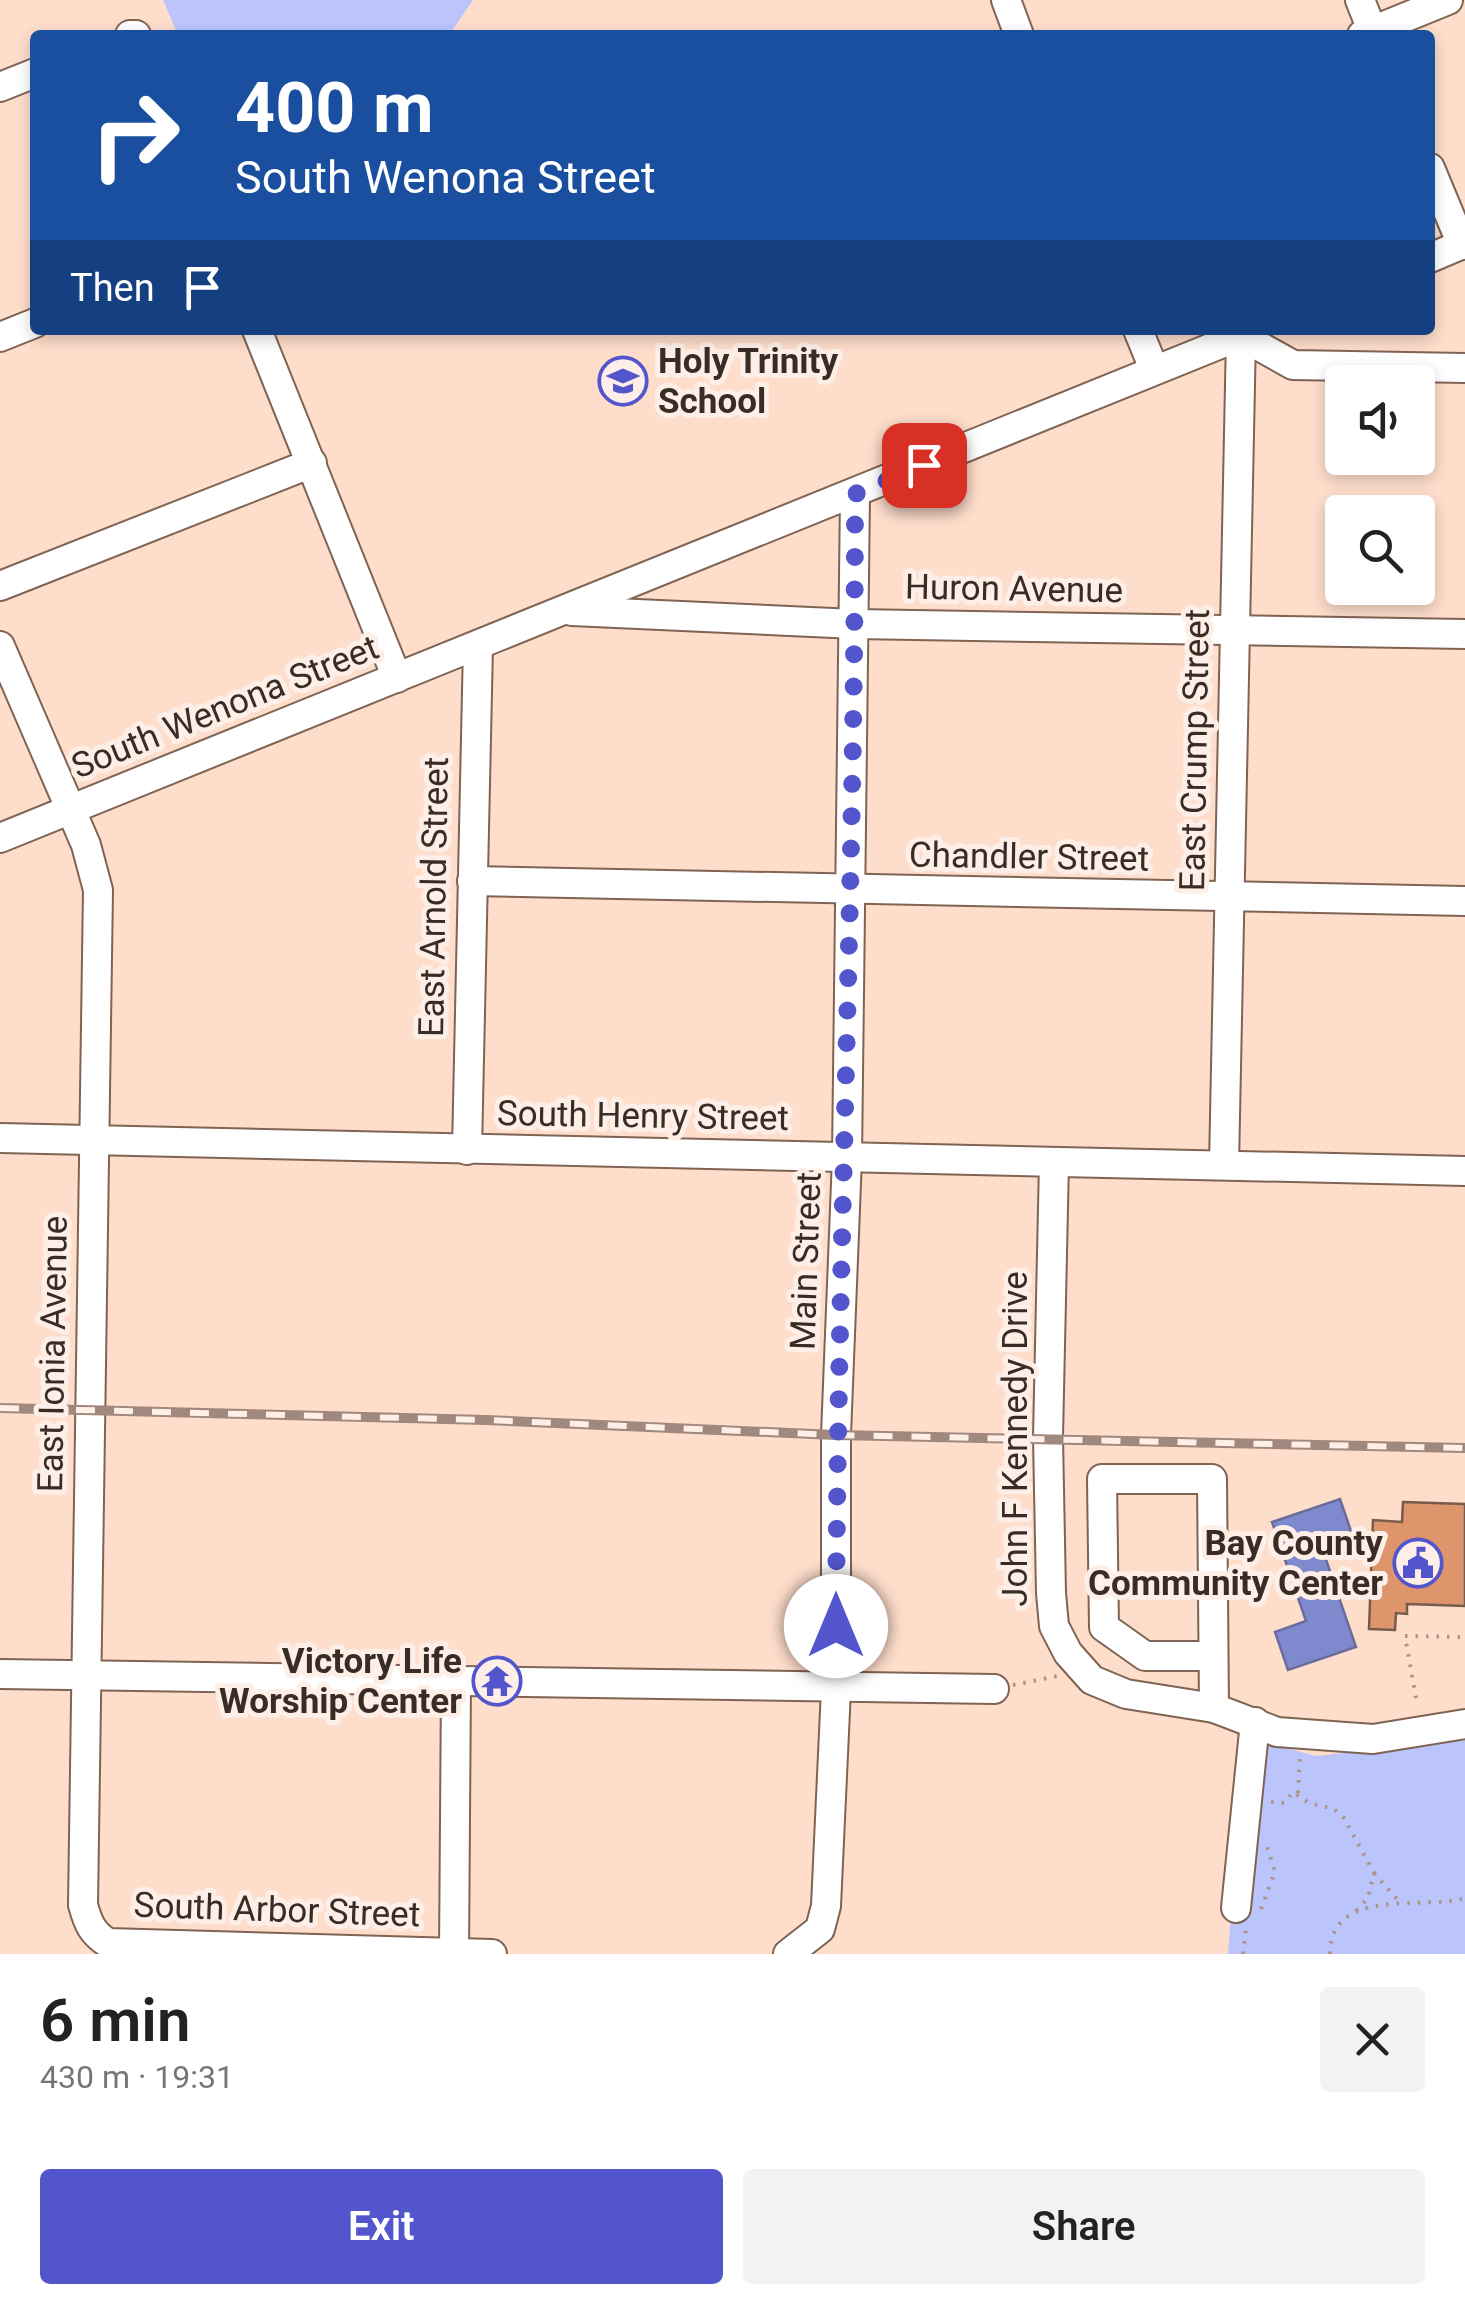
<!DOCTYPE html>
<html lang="en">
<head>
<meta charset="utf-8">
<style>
  :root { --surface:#fff; --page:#f2f2f2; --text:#222; --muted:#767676; --accent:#5255cc }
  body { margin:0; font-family:Roboto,sans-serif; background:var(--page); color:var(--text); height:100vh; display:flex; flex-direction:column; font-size:38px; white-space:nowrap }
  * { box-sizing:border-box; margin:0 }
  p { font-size:32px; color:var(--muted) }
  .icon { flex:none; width:55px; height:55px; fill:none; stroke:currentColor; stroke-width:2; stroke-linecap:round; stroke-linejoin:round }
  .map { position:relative; height:1954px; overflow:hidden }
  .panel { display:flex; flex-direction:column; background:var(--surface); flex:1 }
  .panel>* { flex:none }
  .guide { position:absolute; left:30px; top:30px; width:1405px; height:305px; border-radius:10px; box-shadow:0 5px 15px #0003; background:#1a4fa0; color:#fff; overflow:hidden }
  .fabs { position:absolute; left:1325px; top:365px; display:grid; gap:20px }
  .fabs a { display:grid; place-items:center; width:110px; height:110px; border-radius:10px; background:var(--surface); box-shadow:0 5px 15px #0003; font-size:50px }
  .pin { position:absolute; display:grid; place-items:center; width:85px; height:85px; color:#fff; margin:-42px; border-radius:20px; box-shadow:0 5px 15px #0006 }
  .me { position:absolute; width:110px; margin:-55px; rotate:0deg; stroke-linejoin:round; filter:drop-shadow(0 0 8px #0008) }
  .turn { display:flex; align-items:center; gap:35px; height:210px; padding:0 40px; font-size:45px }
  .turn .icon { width:130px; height:130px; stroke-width:2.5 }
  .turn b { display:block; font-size:70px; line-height:85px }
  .then { display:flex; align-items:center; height:95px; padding:0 40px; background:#0003; gap:20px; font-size:38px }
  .round { display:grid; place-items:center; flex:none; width:105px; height:105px; border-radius:10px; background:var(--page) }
  .headline { display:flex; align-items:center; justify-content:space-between; height:170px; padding:0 40px }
  h1 { font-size:60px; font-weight:600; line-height:75px }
  .cta { display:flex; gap:20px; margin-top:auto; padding:20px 40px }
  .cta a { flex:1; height:115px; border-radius:10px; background:var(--accent); color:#fff; font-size:40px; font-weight:600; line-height:115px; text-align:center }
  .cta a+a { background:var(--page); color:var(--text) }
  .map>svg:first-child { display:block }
  .green { fill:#bbc5fc }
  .water { fill:#7f89ce; stroke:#6a6d9b; stroke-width:2.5 }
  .building { fill:#de956b; stroke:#775b4c; stroke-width:2.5 }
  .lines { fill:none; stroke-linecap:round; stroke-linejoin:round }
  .minor-casing { stroke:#7f6353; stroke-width:32 }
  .path { stroke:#ad9486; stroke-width:4; stroke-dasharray:2.5 8; stroke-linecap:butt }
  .minor { stroke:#fff; stroke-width:28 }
  .rail-casing { stroke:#a0887c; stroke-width:10 }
  .rail { stroke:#fdefe8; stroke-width:6; stroke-dasharray:19; stroke-linecap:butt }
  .route { stroke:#5255cc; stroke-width:18; stroke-dasharray:0 32.4 }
  .labels { text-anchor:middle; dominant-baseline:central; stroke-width:10; stroke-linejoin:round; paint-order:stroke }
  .poi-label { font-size:35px; font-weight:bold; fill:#392c25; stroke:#fdefe8; text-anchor:end }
  .street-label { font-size:35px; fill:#392c25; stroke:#fdefe8 }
</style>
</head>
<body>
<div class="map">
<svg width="1465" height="1954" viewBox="0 0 1465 1954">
  <rect width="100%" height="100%" fill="#feddcb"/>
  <!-- green -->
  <g class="green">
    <polygon points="163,0 473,0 449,35 178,35"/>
    <polygon points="1245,1737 1316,1756 1465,1740 1465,1954 1228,1954"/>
  </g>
  <!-- water -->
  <polygon class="water" points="1340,1499 1353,1537 1322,1548 1356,1647 1288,1670 1275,1632 1306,1621 1272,1522"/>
  <!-- building -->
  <polygon class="building" points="1403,1502 1465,1504 1465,1606 1407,1604 1407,1614 1396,1613 1395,1630 1369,1629 1373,1520 1402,1522"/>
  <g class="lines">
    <!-- minor casing -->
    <g class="minor-casing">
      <g id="minor">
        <polyline points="1006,0 1019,35"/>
        <polyline points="1360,0 1374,35"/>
        <polyline points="130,35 136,35"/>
        <polyline points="1362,35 1448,0"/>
        <polyline points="0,87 35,73"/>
        <polyline points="1430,168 1462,245"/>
        <polyline points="1430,258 1465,243"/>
        <polyline points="257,330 397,678"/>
        <polyline points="1138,330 1154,369"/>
        <polyline points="1241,336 1293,365 1465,368"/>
        <polyline points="0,337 35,323"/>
        <polyline points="0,586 312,463"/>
        <polyline points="572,611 855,624 1465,634"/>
        <path d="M0 646 86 845 98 890 83 1905C88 1923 92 1933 108 1943L492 1954"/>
        <polyline points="0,838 1255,330"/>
        <polyline points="472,881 1465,901"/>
        <polyline points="0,1138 1465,1171"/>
        <polyline points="467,1150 478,646"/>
        <polyline points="1054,1162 1048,1437 1051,1593 1054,1626 1068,1653 1092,1680 1126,1694 1214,1708 1277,1732 1373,1739 1465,1724"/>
        <polyline points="1224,1165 1241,336"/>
        <polyline points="1213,1656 1145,1656 1104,1627 1102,1479 1212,1479 1214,1708"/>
        <polyline points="0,1674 994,1689"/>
        <polyline points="1236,1908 1255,1722"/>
        <polyline points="454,1954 456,1683"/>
        <polyline points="788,1954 820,1929 826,1906 836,1689 836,1435 847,1158 855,494"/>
      </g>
    </g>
    <!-- path -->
    <g class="path">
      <polyline points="1013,1685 1058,1676"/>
      <polyline points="1416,1698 1405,1636 1465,1637"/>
      <polyline points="1298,1793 1300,1754"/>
      <polyline points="1271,1802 1284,1803 1293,1792 1309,1803 1334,1809 1344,1818 1374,1873 1368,1898 1355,1912"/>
      <polyline points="1374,1873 1397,1899"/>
      <polyline points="1261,1909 1275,1872 1266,1843"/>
      <polyline points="1243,1954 1246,1929"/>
      <path d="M1330 1954C1331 1885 1422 1911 1465 1898"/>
    </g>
    <!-- minor -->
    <use href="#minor" class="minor"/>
    <!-- rail casing -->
    <g class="rail-casing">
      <polyline id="rail" points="0,1408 486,1420 836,1435 1465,1448"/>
    </g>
    <!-- rail -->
    <use href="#rail" class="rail"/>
  </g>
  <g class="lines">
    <!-- route -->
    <path class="route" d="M836 1626C838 1248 855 871 855 494L924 465"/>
  </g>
  <!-- icons -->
  <defs>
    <g id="school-ring" transform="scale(2.5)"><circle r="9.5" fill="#fdefe8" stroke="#5255cc" stroke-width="1.5"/><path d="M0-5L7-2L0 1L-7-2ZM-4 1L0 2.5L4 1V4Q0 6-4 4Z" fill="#5255cc"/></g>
    <g id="civic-ring" transform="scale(2.5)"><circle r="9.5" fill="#fdefe8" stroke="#5255cc" stroke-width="1.5"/><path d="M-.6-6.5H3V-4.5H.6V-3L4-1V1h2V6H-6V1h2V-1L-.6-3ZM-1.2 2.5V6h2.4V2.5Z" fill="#5255cc"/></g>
    <g id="temple-ring" transform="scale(2.5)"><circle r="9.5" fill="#fdefe8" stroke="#5255cc" stroke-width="1.5"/><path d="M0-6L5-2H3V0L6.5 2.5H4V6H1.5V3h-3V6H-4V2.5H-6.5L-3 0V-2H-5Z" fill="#5255cc"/></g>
  </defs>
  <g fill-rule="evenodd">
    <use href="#school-ring" x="623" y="381"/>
    <use href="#civic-ring" x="1418" y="1563"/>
    <use href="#temple-ring" x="497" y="1681"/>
  </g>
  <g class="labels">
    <!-- poi labels -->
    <g class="poi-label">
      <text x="658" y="361" text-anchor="start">Holy Trinity<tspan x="658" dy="40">School</tspan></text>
      <text x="1383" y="1543">Bay County<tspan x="1383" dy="40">Community Center</tspan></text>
      <text x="462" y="1661">Victory Life<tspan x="462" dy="40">Worship Center</tspan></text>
    </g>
    <!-- street labels -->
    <g class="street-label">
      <text transform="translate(1014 589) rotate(1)">Huron Avenue</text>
      <text transform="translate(225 707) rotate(-22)">South Wenona Street</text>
      <text transform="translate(1195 750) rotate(-89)">East Crump Street</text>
      <text transform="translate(1029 857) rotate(1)">Chandler Street</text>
      <text transform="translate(434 897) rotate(-89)">East Arnold Street</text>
      <text transform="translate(643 1116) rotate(1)">South Henry Street</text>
      <text transform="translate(806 1261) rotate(-88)">Main Street</text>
      <text transform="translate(53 1354) rotate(-89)">East Ionia Avenue</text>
      <text transform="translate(1015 1439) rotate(-90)">John F Kennedy Drive</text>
      <text transform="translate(277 1910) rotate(2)">South Arbor Street</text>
    </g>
  </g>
</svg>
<div class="fabs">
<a><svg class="icon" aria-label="sound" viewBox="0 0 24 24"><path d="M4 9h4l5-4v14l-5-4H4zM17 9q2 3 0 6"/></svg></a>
<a><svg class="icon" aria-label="search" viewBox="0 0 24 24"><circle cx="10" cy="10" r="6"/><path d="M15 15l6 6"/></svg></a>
</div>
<div class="pin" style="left:924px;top:465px;background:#d93025"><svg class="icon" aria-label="arrive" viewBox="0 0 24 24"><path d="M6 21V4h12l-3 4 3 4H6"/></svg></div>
<svg class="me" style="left:836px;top:1626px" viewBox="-20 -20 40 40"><circle r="19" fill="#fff"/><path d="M0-13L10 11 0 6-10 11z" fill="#5255cc"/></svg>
<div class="guide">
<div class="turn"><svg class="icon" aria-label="right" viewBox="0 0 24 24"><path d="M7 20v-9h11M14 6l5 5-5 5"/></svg><div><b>400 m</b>South Wenona Street</div></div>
<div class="then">Then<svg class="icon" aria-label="arrive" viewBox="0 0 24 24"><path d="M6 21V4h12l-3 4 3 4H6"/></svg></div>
</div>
</div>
<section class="panel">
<div class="headline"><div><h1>6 min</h1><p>430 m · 19:31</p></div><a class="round"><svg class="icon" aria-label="close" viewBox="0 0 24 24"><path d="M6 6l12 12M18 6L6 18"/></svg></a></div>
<div class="cta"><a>Exit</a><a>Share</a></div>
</section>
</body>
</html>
